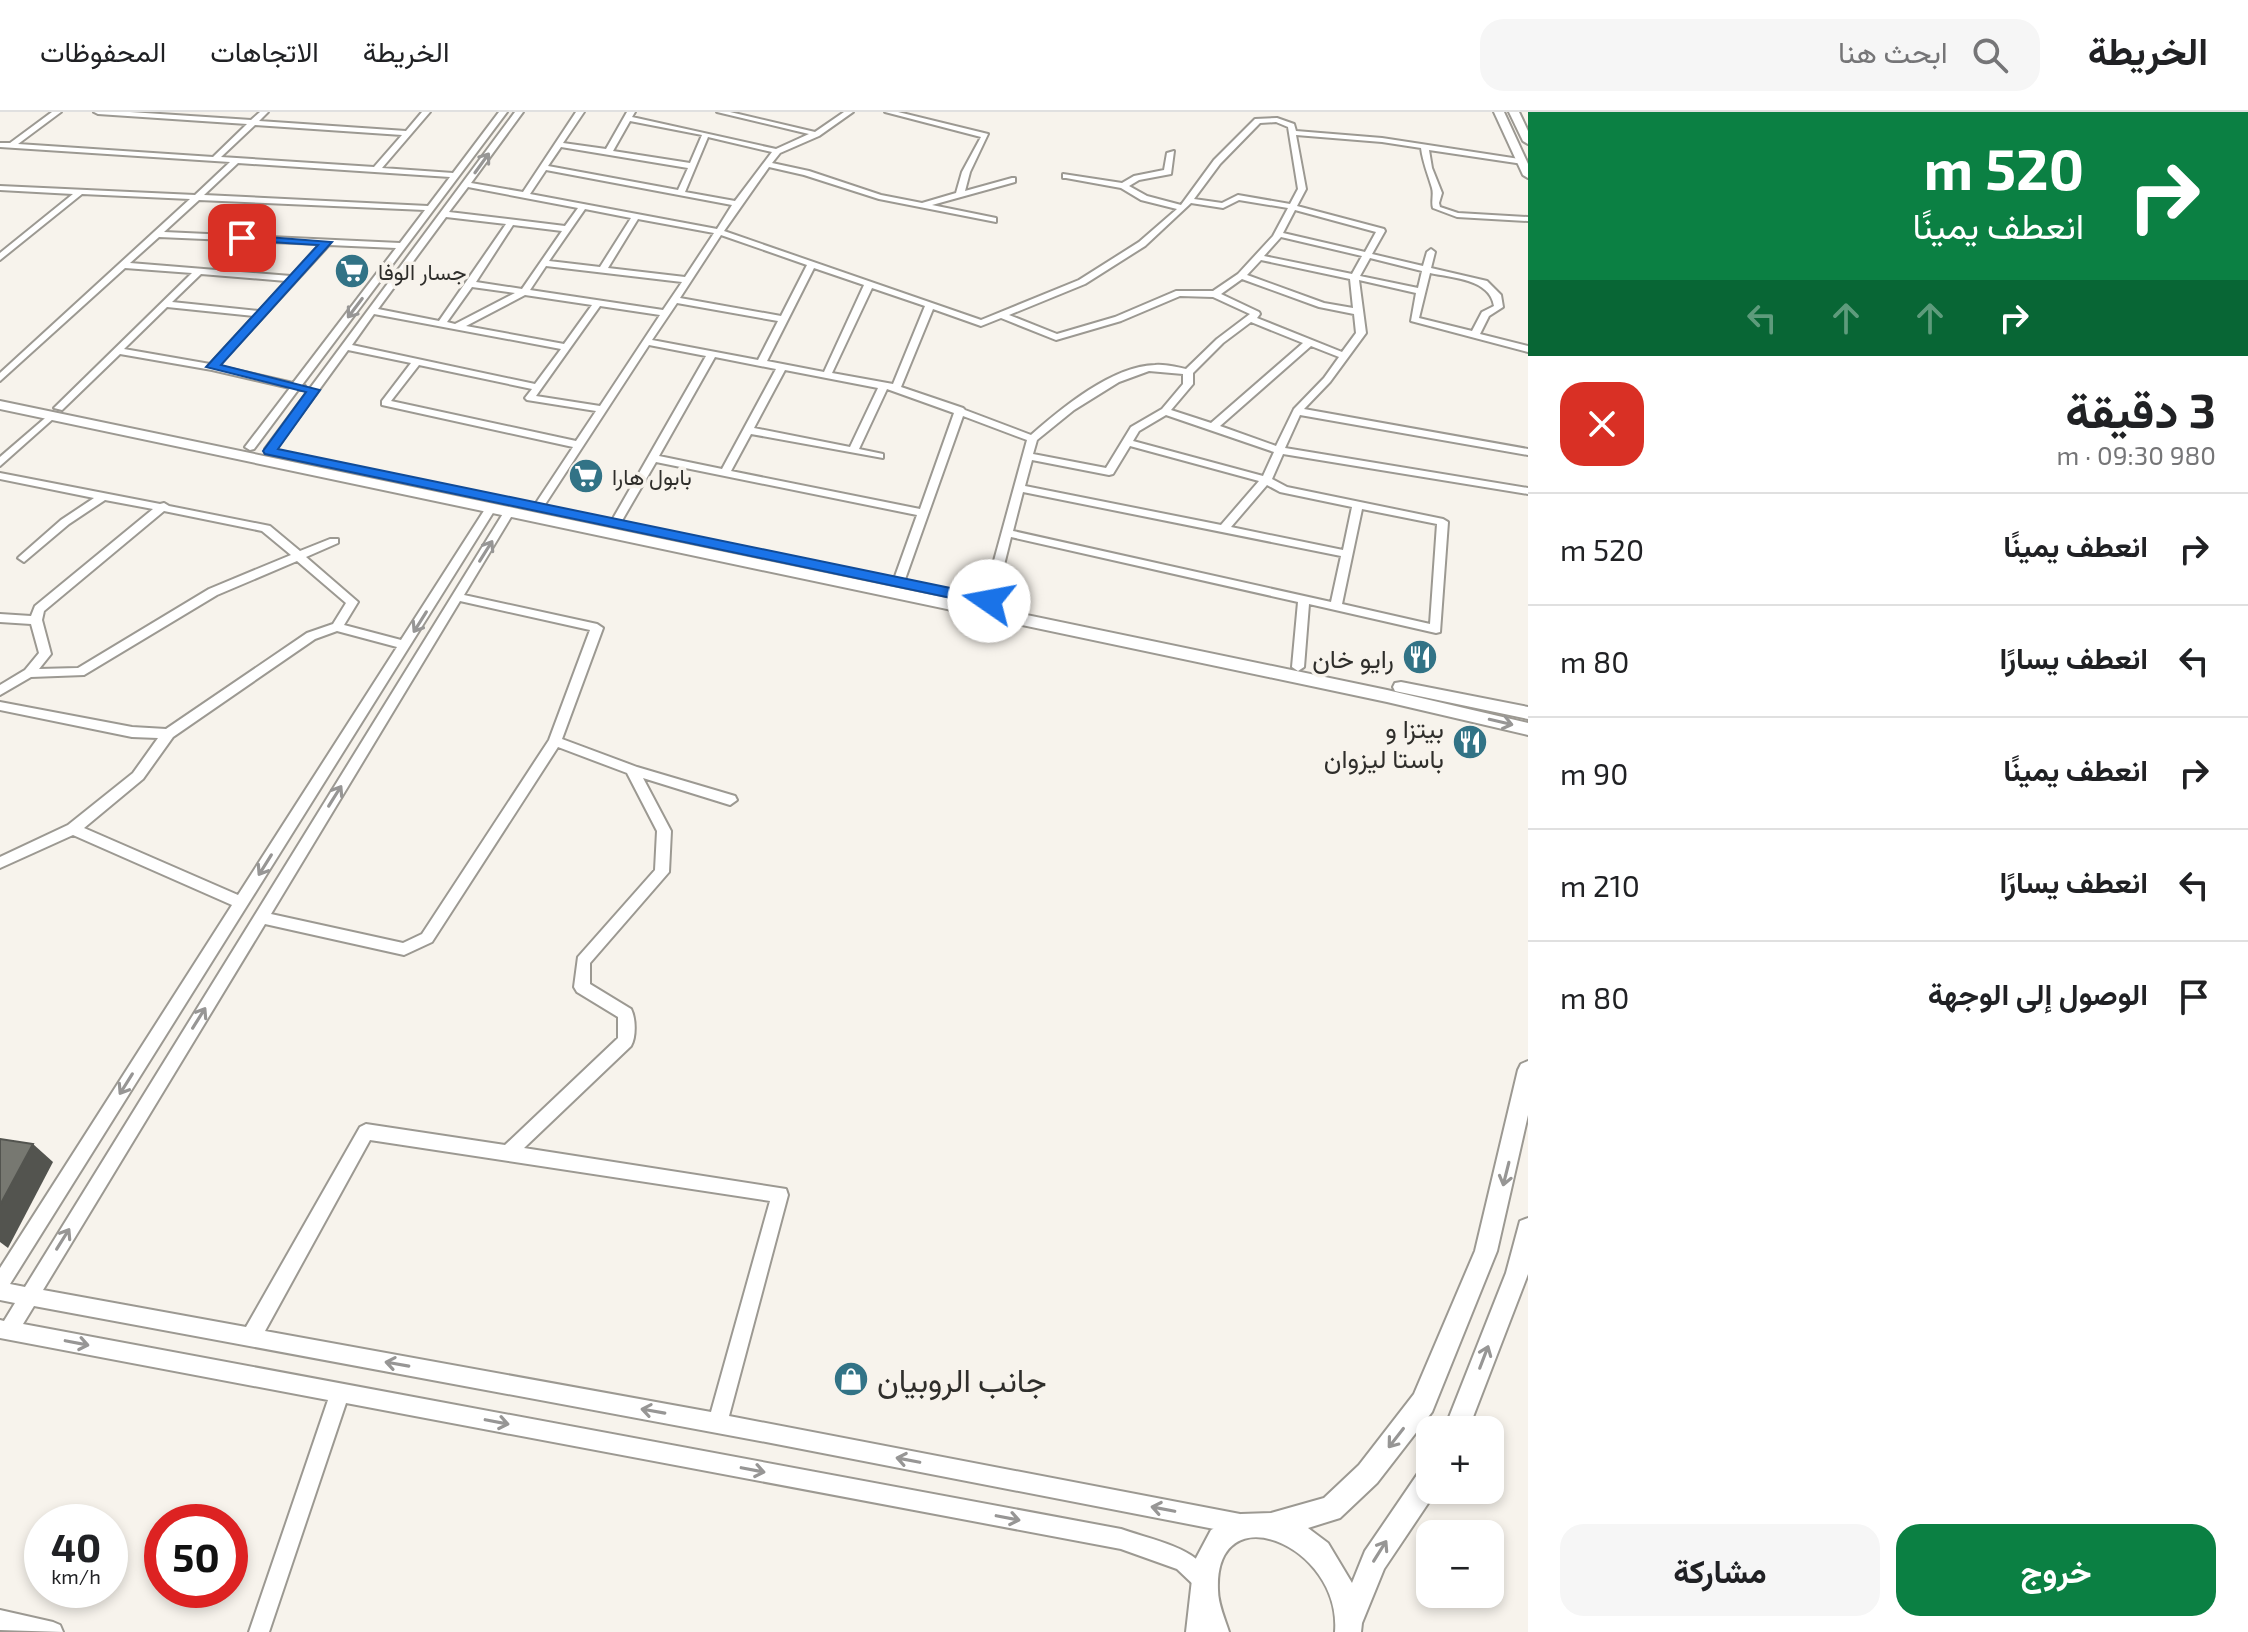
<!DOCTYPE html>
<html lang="ar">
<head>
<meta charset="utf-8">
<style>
  :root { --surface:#fff; --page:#f6f6f6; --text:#202124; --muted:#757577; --line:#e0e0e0; --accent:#0b8043 }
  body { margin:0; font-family:"Exo 2",Vazirmatn,sans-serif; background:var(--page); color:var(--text); direction:rtl; height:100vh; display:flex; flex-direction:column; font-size:30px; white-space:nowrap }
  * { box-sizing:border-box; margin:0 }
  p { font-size:26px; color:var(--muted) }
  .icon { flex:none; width:44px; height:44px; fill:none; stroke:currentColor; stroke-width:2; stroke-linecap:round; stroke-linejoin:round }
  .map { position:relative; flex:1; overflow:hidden; direction:ltr }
  .panel { display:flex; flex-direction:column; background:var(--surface); width:720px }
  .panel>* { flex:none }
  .top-card { background:#0b8043; color:#fff; overflow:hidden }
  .buttons { position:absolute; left:1416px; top:1304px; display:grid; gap:16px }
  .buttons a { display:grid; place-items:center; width:88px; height:88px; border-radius:16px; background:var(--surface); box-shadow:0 4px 12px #0003; font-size:40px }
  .speed { position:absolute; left:24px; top:1392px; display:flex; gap:16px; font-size:40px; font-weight:700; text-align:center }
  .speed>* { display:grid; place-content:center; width:104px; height:104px; border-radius:50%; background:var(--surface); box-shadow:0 4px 12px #0003; line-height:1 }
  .speed small { font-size:20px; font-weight:400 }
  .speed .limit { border:12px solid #d22; background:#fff; color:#111 }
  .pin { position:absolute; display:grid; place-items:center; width:68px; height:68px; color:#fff; margin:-34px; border-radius:16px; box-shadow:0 4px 12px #0006 }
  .me { position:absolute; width:88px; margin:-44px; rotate:282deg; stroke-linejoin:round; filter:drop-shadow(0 0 6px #0008) }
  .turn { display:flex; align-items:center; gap:28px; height:168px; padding:0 32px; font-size:36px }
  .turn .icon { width:104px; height:104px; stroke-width:2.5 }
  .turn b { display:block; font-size:56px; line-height:68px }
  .lanes { display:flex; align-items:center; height:76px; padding:0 32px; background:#0003; justify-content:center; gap:40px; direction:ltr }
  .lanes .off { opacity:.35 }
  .round { display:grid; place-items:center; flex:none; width:84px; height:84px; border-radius:24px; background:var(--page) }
  .summary { display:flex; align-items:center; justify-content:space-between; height:136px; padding:0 32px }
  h1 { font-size:48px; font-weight:700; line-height:60px }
  .primary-button { display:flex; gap:16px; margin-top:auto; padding:16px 32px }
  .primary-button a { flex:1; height:92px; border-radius:24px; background:var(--accent); color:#fff; font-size:32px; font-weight:700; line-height:92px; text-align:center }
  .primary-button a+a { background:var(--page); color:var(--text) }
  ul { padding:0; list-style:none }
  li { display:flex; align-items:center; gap:24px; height:112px; padding:0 32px; border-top:2px solid var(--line) }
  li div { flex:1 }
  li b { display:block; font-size:30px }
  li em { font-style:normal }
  header { display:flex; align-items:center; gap:48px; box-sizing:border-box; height:112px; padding:0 40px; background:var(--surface); border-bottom:2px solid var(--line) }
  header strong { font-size:38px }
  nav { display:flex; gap:44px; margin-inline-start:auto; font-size:28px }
  .search { width:560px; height:72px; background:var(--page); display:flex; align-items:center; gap:20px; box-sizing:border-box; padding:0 28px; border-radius:24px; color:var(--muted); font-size:30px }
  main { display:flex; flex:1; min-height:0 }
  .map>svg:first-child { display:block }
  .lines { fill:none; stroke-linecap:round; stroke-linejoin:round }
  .minor-casing { stroke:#9c9992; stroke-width:4 }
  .major-casing { stroke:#9c9992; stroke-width:4 }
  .minor { fill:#fff; fill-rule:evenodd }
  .major { fill:#fff; fill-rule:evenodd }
  .shaded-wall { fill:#53544f }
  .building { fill:#777871; stroke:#53544f; stroke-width:2 }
  .oneway { stroke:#979695 }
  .route { fill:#1a73e8; stroke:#114b97; stroke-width:2 }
  .labels { text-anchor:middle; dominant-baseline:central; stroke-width:7; stroke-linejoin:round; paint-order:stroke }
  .far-poi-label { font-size:22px; fill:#2f2e2b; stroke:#f7f3ec; text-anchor:start }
  .poi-label { font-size:26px; fill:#2f2e2b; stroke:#f7f3ec; text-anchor:end }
  .near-poi-label { font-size:32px; fill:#2f2e2b; stroke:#f7f3ec; text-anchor:start }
</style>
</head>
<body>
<header>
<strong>الخريطة</strong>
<div class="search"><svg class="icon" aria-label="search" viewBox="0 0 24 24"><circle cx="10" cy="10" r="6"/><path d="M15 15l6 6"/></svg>ابحث هنا</div>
<nav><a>الخريطة</a><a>الاتجاهات</a><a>المحفوظات</a></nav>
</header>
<main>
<section class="panel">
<div class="top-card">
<div class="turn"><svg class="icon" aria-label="right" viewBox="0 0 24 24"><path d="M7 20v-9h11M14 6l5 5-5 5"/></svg><div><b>520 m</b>انعطف يمينًا</div></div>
<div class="lanes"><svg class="icon off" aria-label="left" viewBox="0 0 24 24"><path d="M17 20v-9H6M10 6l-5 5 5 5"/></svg><svg class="icon off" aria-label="ahead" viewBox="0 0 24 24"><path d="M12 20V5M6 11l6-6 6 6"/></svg><svg class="icon off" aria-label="ahead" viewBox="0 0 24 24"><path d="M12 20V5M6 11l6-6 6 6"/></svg><svg class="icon" aria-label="right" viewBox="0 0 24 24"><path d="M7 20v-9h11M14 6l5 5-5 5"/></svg></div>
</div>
<div class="summary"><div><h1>3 دقيقة</h1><p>980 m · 09:30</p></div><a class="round" style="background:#d93025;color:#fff"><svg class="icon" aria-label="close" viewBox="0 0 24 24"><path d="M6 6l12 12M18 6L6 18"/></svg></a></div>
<ul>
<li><svg class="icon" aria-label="right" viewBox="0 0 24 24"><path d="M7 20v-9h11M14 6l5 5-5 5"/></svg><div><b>انعطف يمينًا</b></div><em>520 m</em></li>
<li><svg class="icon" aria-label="left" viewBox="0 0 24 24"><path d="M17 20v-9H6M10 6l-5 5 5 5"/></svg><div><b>انعطف يسارًا</b></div><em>80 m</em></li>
<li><svg class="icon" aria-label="right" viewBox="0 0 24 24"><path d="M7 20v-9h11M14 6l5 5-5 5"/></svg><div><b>انعطف يمينًا</b></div><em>90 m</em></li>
<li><svg class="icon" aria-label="left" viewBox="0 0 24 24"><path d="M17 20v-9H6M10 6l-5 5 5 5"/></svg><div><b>انعطف يسارًا</b></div><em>210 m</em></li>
<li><svg class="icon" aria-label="arrive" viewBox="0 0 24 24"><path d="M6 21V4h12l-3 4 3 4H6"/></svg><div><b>الوصول إلى الوجهة</b></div><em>80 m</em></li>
</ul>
<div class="primary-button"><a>خروج</a><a>مشاركة</a></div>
</section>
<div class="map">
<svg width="1528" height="1520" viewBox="0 0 1528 1520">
  <rect width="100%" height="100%" fill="#f7f3ec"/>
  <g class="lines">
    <!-- minor casing -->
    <g class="minor-casing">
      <g id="minor">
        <path d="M52 0H61L18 32 213 45 247 12 98 2 94 0H130L251 8 260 0H268L259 9 406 19 422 0H430L382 56 453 61 499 0H507L302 273 305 274V278H298L254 337 250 338 245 335 290 276 212 258 120 242 62 298 54 296 192 161 125 156 0 269V261L190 87 82 82 0 148V141L73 82 0 78V74L195 83 230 50 0 35V31H10ZM255 13 402 23 374 55 221 45ZM238 51 450 65 428 94 204 83ZM199 88 425 98 400 131 164 120ZM159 125 320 132 291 164 130 151ZM329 133 396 136 293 271 218 254ZM201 162 286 169 259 199 172 190ZM167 195 254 204 210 252 124 237Z"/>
        <path d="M515 0H523L471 71 523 80 576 0H584L563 31 606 37 627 0H635L632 5 776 37 809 22 717 0H730L815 20 844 0H853L819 24 780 41 772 51 809 59 881 83 922 91 956 81 962 60 981 25 885 0H898L988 22 970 60 965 79 1012 66H1015V70L932 93 996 106V110L879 87 804 63 769 55 724 119 981 208 1079 168 1139 130 1177 97 1141 88 1121 76 1066 66H1063V62L1122 71 1134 64 1164 58 1167 41 1174 39 1171 62 1139 68 1129 74 1147 84 1181 93 1214 48 1255 7 1277 6 1294 12 1296 19 1382 26 1526 48V52H1523L1429 38 1432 56 1442 81 1439 91 1440 95 1458 101 1528 105V109L1457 105 1433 96C1431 89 1434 83 1432 76 1428 62 1423 51 1421 36L1382 30 1296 23 1306 77 1297 94 1384 117 1385 119 1372 142 1423 154 1427 140 1431 137 1435 140 1431 156 1487 169 1501 183 1503 195 1489 204 1480 222 1528 234V240L1411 209 1416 181 1359 168 1366 221 1330 270 1304 297 1528 337V343L1300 303 1285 336 1528 376V382L1283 342 1272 367 1287 375 1443 407 1448 410 1440 520 1436 521 1309 492 1304 555 1298 559 1292 555 1298 490 1011 425 995 489 989 493 985 492 983 489 1027 328 963 304 903 473H895L893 470 917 403 656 350 620 412H612L611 410 706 244 649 233 544 394 539 397 534 394 573 335 382 293V289L411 251 348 238 273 341H265V337ZM630 9 702 23 690 51 613 39ZM1276 10 1288 15 1298 77 1290 92 1238 83 1222 91 1194 87 1220 52 1260 11ZM708 25 772 40 735 89 685 80ZM561 35 688 56 678 78 548 54ZM546 58 732 93 717 117 530 82ZM468 75 578 96 565 114 449 100ZM1239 88 1288 96 1273 124 1238 162 1213 179H1176L1115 205 1057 222 1009 203 1085 172 1145 134 1191 91 1223 96ZM585 97 631 106 600 155 549 149ZM1295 98 1376 120 1365 140 1283 121ZM446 105 506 112 439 209 378 197ZM638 107 714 121 685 165 608 156ZM513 113 562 119 522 177 476 170ZM721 123 807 153 781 204 680 186ZM1281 125 1362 144 1352 162 1264 144ZM1370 146 1422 159 1418 176 1360 164ZM1261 148 1350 167 1353 196 1324 191 1247 163ZM546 154 682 170 663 198 530 178ZM814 156 864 173 824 260 767 249ZM1430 161C1453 166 1490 167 1494 194L1482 200 1472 219 1419 206ZM1242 167 1319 195 1354 202 1356 221 1342 240 1257 206 1260 202 1259 200 1221 182ZM472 175 515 181 455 212 447 210ZM872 176 925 194 893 272 832 261ZM525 183 592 193 564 232 466 214ZM1180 184 1213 185 1250 202 1217 227 1186 257C1176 255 1165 252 1155 253 1112 254 1062 296 1031 323L965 298 963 296 901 275 933 197 981 214 1001 206 1056 228 1121 209ZM677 191 778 209 758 248 652 228ZM600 194 660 203 600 294 536 284ZM374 202 561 237 535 272 352 233ZM1251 210 1303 231 1211 311 1171 298 1193 272V261L1223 231ZM1311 234 1339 245 1324 266 1294 297 1276 334 1220 314ZM715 245 776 257 722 357 659 344ZM419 253 532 277 525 286 527 288 596 299 576 329 391 289ZM785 258 878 276 850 335 754 316ZM1149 259 1183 262V272L1162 297 1131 315 1106 356 1033 342 1037 328 1074 298 1119 270ZM887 277 954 301 920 397 731 359 751 322 883 346V342L859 337ZM1166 303 1274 340 1263 364 1133 329 1139 319ZM1130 334 1259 369 1221 413 1025 374 1032 348 1109 363 1113 362ZM1267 373 1280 380 1352 395 1343 438 1231 415ZM1023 380 1341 444 1331 490 1013 419ZM1362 397 1437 412 1430 512 1342 492Z"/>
        <polygon points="51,301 56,304 54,306 0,354 0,345"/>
        <path d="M0 361 160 392 164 391 169 394 270 414 300 439 330 427H338V431L306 445 358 490 344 513 401 528 487 394 491 393 496 396 10 1172 25 1175 504 400 509 397 514 400 464 483 597 512 603 516 562 627 637 655 735 684 737 688 730 693 643 666 671 719 669 760 590 851V872L631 897C636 907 636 925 631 934L524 1036 786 1077 788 1083 729 1304 1240 1402 1247 1405 1250 1412 1247 1419 1240 1422 766 1330 34 1194 23 1212 1121 1417C1151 1428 1200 1435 1213 1468L1210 1475 1203 1478 1196 1475 1177 1457 1121 1437 346 1291 269 1520H249L328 1288 0 1226V1208L4 1209 15 1191 0 1188V1156L232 793 73 723 0 756V745L68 713 133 661 158 626 132 625 0 598V590L132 615 166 617 307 521 333 512 346 491 297 449 217 483 84 563 31 565 0 583V573L25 558 39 541 31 512 0 510V502L31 504 35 494 153 397 105 388 69 412 24 450 18 446 20 444 61 408 94 386 0 367ZM164 399 262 419 291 443 209 477 78 556 39 557 51 542 42 508 44 499ZM460 489 590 518 549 628 422 822 403 831 271 802ZM337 519 397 535 238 783 84 716 143 667 173 625 315 527ZM558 635 627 661 657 719 655 758 578 845 574 875 577 880 618 905V926L505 1033 366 1012 360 1015 246 1215 43 1178 265 812 404 843 432 830ZM370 1028 770 1089 711 1300 265 1219Z"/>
        <polygon points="0,1498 53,1510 60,1513 63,1520 0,1518"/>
      </g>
    </g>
    <!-- major casing -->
    <g class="major-casing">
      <g id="major">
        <polygon points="1494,0 1504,0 1528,52 1528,66 1523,63"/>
        <polygon points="1509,0 1519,0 1528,19 1528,32 1523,29"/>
        <polygon points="0,289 1387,578 1528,611 1528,623 1387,590 0,297"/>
        <polygon points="1401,570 1528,595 1528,607 1395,579 1393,575 1395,571"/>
        <path d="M1528 949V1003L1497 1139 1432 1300 1377 1371 1340 1406 1308 1416 1328 1431 1352 1471 1365 1439 1421 1357 1430 1353V1378H1437L1384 1457 1362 1511 1361 1520H1335C1342 1433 1214 1380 1218 1478 1218 1492 1225 1507 1229 1520H1186L1194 1450 1211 1418 1241 1402 1271 1401 1324 1386 1359 1353 1414 1282 1475 1139 1518 958 1521 952Z"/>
        <polygon points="1528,1106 1528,1162 1468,1318 1444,1318 1506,1161 1520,1109"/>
      </g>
    </g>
    <!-- minor -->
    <use href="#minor" class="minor"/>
    <!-- major -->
    <use href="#major" class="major"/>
  </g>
  <!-- shaded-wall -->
  <polygon class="shaded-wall" points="33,1032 53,1050 8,1136 0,1130 0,1093"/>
  <!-- building -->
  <polygon class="building" points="0,1027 33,1032 0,1093"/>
  <!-- one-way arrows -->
  <defs><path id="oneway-shaft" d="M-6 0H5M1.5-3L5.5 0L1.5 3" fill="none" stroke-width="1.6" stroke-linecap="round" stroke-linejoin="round" transform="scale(2)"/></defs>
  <g class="oneway">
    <use href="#oneway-shaft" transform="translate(482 51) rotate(-54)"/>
    <use href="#oneway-shaft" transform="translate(355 196) rotate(127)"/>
    <use href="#oneway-shaft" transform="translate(486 439) rotate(-58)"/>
    <use href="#oneway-shaft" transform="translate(420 510) rotate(122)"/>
    <use href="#oneway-shaft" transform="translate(1501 610) rotate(13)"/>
    <use href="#oneway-shaft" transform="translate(335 684) rotate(-58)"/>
    <use href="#oneway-shaft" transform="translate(265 753) rotate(122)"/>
    <use href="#oneway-shaft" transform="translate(199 906) rotate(-58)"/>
    <use href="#oneway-shaft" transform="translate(126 972) rotate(122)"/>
    <use href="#oneway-shaft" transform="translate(1506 1062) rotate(104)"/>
    <use href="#oneway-shaft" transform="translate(63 1127) rotate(-58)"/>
    <use href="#oneway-shaft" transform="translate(77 1231) rotate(11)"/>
    <use href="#oneway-shaft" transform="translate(1484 1245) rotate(-69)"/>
    <use href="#oneway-shaft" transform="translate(397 1252) rotate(-170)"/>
    <use href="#oneway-shaft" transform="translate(653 1299) rotate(-170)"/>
    <use href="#oneway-shaft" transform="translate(497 1310) rotate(11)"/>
    <use href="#oneway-shaft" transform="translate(1396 1326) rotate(128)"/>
    <use href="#oneway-shaft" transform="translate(908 1348) rotate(-169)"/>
    <use href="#oneway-shaft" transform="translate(753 1358) rotate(11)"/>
    <use href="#oneway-shaft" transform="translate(1163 1397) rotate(-169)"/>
    <use href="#oneway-shaft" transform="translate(1008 1406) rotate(11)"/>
    <use href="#oneway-shaft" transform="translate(1380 1439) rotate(-58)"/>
  </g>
  <!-- route -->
  <polygon class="route" points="242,123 332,130 221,253 320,278 278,337 989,484 996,489 989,494 265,342 263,339 306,280 206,255 318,133 238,128"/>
  <!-- icons -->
  <defs>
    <g id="supermarket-disc" transform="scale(1.8)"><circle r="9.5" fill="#327386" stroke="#f7f3ec"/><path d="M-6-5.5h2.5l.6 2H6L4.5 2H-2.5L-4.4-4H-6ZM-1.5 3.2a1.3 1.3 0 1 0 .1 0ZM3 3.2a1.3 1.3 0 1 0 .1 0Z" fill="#fff"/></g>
    <g id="restaurant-disc" transform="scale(1.8)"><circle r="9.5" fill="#327386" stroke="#f7f3ec"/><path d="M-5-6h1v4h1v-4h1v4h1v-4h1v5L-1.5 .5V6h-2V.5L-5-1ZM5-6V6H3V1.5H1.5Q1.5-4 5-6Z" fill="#fff"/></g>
    <g id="shop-disc" transform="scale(1.8)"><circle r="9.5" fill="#327386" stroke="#f7f3ec"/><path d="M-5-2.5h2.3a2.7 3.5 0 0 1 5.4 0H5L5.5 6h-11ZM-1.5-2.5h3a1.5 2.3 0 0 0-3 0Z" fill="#fff"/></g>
  </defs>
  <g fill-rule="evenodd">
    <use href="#supermarket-disc" x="352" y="159"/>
    <use href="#supermarket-disc" x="586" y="364"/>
    <use href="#restaurant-disc" x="1420" y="545"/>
    <use href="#restaurant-disc" x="1470" y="630"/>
    <use href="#shop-disc" x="851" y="1267"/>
  </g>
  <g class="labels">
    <!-- far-poi labels -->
    <g class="far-poi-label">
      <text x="378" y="159">جسار الوفا</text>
      <text x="612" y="364">بابول هارا</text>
    </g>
    <!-- poi labels -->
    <g class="poi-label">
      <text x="1394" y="545">رايو خان</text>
      <text x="1444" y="615">بيتزا و<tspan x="1444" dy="30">باستا ليزوان</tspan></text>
    </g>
    <!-- near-poi labels -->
    <g class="near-poi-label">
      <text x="877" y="1267">جانب الروبيان</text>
    </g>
  </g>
</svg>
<div class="buttons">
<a>+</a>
<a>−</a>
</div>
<div class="speed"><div>40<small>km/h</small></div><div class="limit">50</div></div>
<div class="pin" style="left:242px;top:126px;background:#d93025"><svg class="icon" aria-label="arrive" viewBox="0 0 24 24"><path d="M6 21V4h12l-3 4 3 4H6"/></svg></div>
<svg class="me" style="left:989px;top:489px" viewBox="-20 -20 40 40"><circle r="19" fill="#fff"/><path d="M0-13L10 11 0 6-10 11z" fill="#1a73e8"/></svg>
</div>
</main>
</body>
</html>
